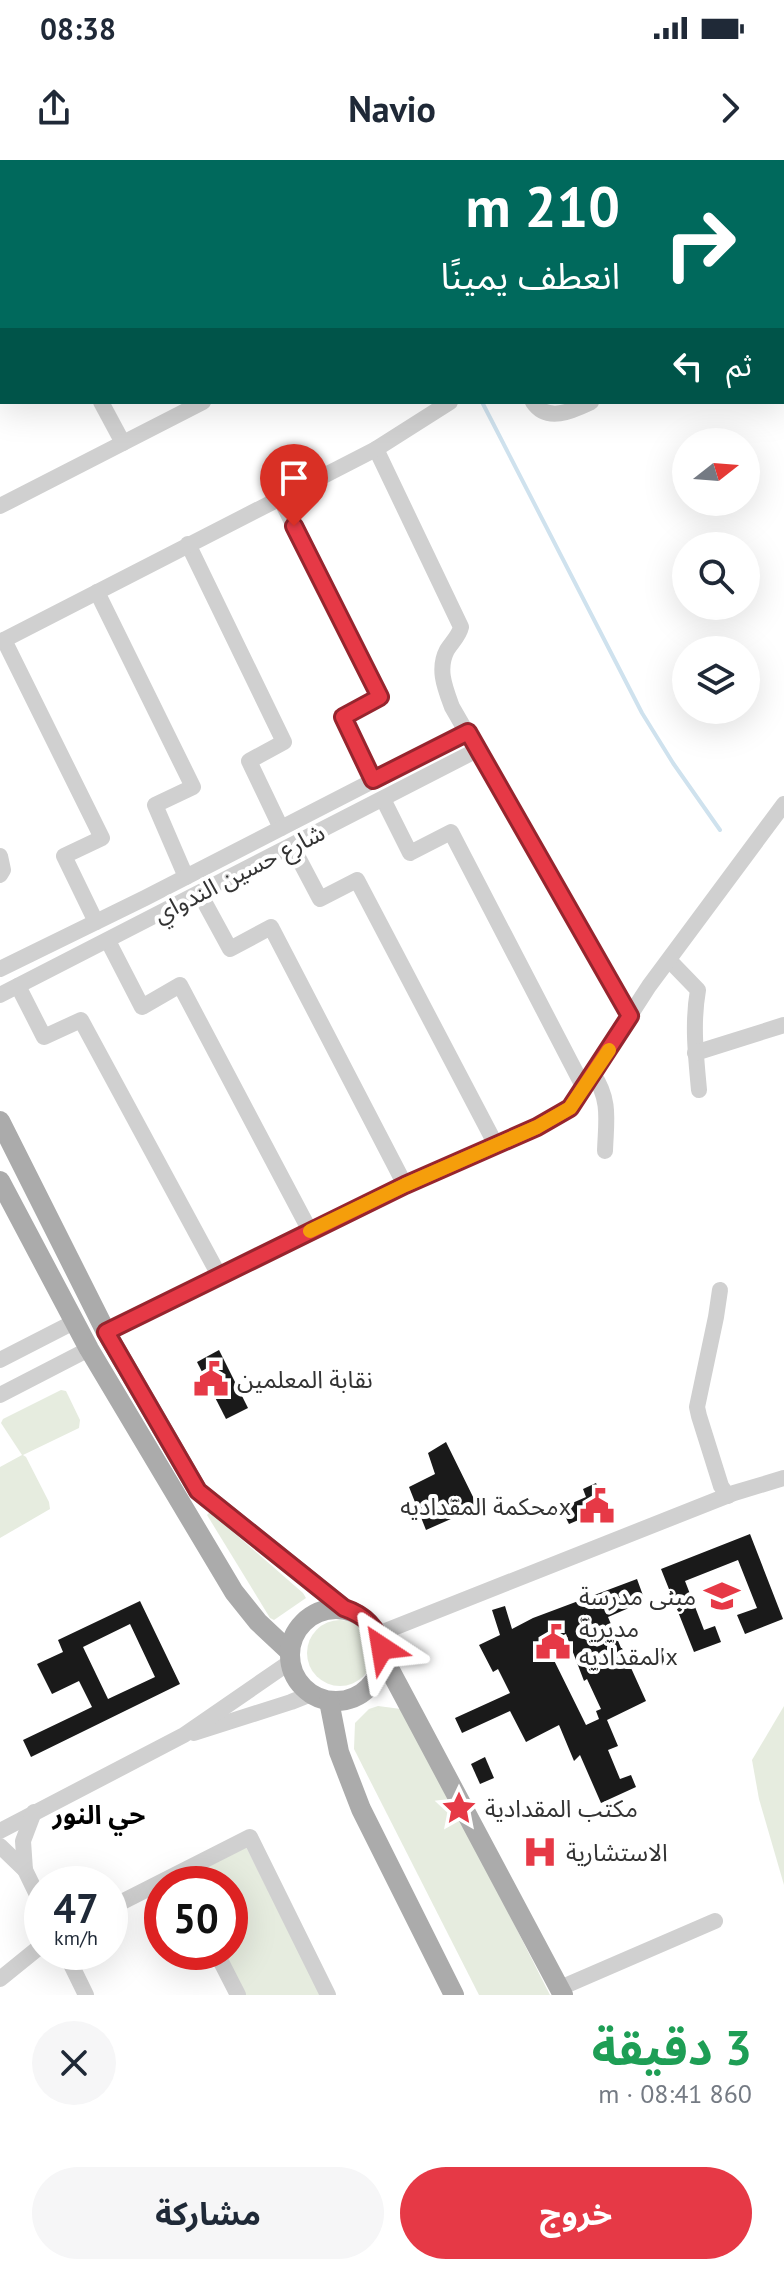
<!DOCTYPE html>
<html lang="ar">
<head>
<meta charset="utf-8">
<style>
  :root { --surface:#fff; --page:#f6f6f7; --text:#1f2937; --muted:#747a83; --accent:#e63946 }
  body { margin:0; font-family:"PT Sans","Noto Sans Arabic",sans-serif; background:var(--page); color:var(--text); direction:rtl; height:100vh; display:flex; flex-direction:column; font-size:30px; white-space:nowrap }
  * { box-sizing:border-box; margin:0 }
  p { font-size:26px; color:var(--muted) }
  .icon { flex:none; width:44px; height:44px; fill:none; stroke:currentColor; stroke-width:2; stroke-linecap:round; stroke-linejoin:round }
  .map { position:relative; height:1835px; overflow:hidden; direction:ltr }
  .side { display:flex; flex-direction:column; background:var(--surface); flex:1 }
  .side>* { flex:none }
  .banner { position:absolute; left:0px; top:0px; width:784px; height:244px; box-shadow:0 8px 32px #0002; direction:rtl; background:#00695c; color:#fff; overflow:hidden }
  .needle { width:52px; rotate:73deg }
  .fabs { position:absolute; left:672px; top:268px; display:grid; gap:16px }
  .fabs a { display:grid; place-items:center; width:88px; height:88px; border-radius:50%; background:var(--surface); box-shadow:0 8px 32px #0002; font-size:40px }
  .speed { position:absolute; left:24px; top:1706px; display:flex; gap:16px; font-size:40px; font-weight:700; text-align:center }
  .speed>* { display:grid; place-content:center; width:104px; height:104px; border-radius:50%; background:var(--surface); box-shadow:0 8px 32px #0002; line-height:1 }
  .speed small { font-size:20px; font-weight:400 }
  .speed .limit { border:12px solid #d22; background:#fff; color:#111 }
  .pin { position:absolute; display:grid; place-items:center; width:68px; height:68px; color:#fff; margin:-82px -34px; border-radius:50% 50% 50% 0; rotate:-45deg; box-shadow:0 0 8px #0007 }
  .pin .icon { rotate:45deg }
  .me { position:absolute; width:88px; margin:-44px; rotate:327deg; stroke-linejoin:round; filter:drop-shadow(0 0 6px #0008) }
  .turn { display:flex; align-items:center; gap:28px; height:168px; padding:0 32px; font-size:36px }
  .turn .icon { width:104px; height:104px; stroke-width:2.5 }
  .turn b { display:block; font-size:56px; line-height:68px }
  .then { display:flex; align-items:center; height:76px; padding:0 32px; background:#0003; gap:16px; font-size:30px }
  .round { display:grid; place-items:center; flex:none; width:84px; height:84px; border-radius:42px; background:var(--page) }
  .headline { display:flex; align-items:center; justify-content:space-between; height:136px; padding:0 32px }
  h1 { font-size:48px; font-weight:700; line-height:60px; color:#1e9e55 }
  .primary-button { display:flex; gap:16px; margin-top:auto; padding:16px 32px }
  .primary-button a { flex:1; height:92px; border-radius:48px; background:var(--accent); color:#fff; font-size:32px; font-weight:700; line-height:92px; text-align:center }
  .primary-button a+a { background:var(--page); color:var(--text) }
  .status { display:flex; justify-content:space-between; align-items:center; height:56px; padding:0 40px; background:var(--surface); direction:ltr }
  .status svg { height:22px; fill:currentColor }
  header { display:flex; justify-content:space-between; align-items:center; height:104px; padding:0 32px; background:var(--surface); font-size:36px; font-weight:700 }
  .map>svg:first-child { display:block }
  .green { fill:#e6ecdf }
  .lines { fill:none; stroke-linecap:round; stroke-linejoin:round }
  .stream { stroke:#cfe2ee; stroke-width:4 }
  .building { fill:#1a1a1a; fill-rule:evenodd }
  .minor { stroke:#d0d0d0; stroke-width:16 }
  .major { stroke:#ababab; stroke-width:20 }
  .route-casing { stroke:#96252e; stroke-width:20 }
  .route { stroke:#e63946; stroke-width:14 }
  .slow { stroke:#f59e0b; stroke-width:14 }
  .labels { text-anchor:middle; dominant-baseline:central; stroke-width:8; stroke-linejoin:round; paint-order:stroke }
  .street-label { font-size:24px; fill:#333; stroke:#fff }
  .poi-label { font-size:24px; fill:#333; stroke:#fff; text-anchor:start }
  .neighbourhood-label { font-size:26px; font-weight:bold; fill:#000; stroke:#fff }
</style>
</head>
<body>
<div class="status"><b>08:38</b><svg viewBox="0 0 49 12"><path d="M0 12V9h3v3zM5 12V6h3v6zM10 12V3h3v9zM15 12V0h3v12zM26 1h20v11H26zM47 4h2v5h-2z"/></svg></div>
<header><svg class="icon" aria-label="forward" viewBox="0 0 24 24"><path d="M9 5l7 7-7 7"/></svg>Navio<svg class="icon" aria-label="share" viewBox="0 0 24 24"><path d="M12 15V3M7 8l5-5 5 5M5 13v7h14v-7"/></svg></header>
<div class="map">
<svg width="784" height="1835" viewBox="0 0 784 1835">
  <rect width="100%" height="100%" fill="#fff"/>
  <!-- green -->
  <g class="green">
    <polygon points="61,1230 66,1231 80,1260 79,1268 23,1295 26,1297 49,1342 50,1349 0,1378 0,1307 22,1295 1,1263 3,1259"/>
    <polygon points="210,1352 303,1433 306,1438 274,1460 270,1458 207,1355"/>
    <circle cx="340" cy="1493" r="33"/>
    <polygon points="378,1546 401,1549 409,1556 550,1835 479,1835 354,1589 355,1563 369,1549"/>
    <polygon points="784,1546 784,1725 759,1639 752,1600"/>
    <polygon points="246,1687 321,1835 244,1835 222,1792 230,1792 230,1724 188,1724 184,1716"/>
  </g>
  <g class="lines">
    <!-- stream -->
    <g class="stream">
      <polyline points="355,0 356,2"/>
      <polyline points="482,242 642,553 673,603 720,670"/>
    </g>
  </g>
  <!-- building -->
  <g class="building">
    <polygon points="219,1190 248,1248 226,1259 197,1202"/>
    <polygon points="446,1282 478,1347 426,1370 409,1327 435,1314 428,1293"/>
    <polygon points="596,1323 607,1348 569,1364 561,1348 586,1337 583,1329"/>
    <polygon points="750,1374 783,1459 745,1474 737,1455 757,1448 738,1400 685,1421 704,1470 715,1466 721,1482 694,1492 661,1409"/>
    <path d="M637 1419 645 1441 608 1457 621 1488H622L646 1541 607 1560 618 1586 608 1590 620 1619 631 1615 636 1627 601 1643 580 1595 574 1601 559 1565 526 1582 510 1551 462 1573 455 1558 510 1533 498 1509 493 1512 479 1485 500 1475 492 1450 505 1446 512 1469 533 1458ZM566 1474 584 1521 587 1519 601 1549 596 1551 599 1559 586 1565 545 1482Z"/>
    <path d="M140 1441 180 1524 31 1597 23 1580 92 1547 79 1521 52 1534 37 1504 63 1492 58 1480ZM130 1464 155 1517 108 1539 83 1487Z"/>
    <polygon points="485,1597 494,1618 480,1624 471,1604"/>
  </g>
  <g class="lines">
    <!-- minor -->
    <g class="minor">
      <polyline points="331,0 332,2"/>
      <polyline points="404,0 405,2"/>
      <polyline points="722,0 723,2"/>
      <polyline points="5,2 8,0"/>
      <polyline points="570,2 573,0"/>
      <polyline points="782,118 784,122"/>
      <polyline points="0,121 2,120"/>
      <polyline points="782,146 784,145"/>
      <polyline points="782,192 784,194"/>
      <polyline points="0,229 2,228"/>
      <polyline points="101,242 123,283"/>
      <path d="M533 242C547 263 572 251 591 242"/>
      <path d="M376 289 461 467C459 476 452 482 447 490 437 509 445 528 452 547L630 856"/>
      <polyline points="280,338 380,537 343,557 373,620"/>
      <polyline points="0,346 203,242"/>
      <polyline points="188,384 284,582 249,601 281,668"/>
      <polyline points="97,432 193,627 155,645 186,717"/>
      <polyline points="4,480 102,678 64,696 96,762"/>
      <polyline points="0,482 376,289 450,242"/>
      <polyline points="383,639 410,693 451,672 584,928"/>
      <polyline points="292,686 320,739 357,720 496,985"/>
      <polyline points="0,696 3,710 0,715"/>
      <polyline points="200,734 230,789 271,767 405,1025"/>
      <polyline points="108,781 142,847 180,825 310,1071"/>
      <path d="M669 800 698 830C692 864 696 896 699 930"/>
      <polyline points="0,809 145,738 468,572"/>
      <polyline points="18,826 44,877 81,860 220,1117"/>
      <polyline points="0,835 477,590"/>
      <polyline points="695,893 784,865"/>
      <path d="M593 914C611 940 606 961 605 991"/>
      <polyline points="720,1130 716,1157 697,1247 699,1256 721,1326 728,1336"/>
      <polyline points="106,1172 405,1025 537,967 570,948 649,826 784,644"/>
      <polyline points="0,1200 74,1162"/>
      <polyline points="0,1235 89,1189"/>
      <polyline points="378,1474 734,1333 784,1318"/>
      <polyline points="194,1573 291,1542 311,1534"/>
      <polyline points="0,1671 184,1575 290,1502"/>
      <polyline points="0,1686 25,1710 42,1745"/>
      <polyline points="25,1710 23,1681 34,1652"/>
      <polyline points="110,1748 250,1677 328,1835"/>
      <polyline points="65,1792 86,1835"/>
      <polyline points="216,1792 238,1835"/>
      <polyline points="0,1819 42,1785"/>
      <polyline points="560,1828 715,1761"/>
    </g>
    <!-- major -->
    <g class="major">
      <polyline points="0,961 106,1172 198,1331 344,1448"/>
      <polyline points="0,1021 89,1189 234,1432 258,1462 290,1492"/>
      <circle cx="336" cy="1495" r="46"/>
      <polyline points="383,1497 563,1835"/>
      <polyline points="329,1541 339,1592 361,1649 454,1835"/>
    </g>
  </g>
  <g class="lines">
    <!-- route casing -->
    <g class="route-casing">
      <path id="route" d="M294 366 380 537 343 557 373 620 468 572 630 856 570 948 537 967 405 1025 106 1172 198 1331 344 1448C365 1455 377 1467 382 1488"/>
    </g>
    <!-- route -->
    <use href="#route" class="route"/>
    <!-- slow -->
    <polyline class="slow" points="310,1071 405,1025 537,967 570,948 609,890"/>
  </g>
  <!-- icons -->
  <defs>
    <g id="civic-bare" transform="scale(2.76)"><path d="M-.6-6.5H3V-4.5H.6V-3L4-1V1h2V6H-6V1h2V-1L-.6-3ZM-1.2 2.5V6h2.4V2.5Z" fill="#e63946" stroke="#fff" stroke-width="2.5" paint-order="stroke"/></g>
    <g id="school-bare" transform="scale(2.76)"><path d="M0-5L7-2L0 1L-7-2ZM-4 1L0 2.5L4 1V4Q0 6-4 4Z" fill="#e63946" stroke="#fff" stroke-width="2.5" paint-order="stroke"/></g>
    <g id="sight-bare" transform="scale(2.76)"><path d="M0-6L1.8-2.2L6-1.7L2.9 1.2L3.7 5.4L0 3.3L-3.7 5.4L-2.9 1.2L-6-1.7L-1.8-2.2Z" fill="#e63946" stroke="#fff" stroke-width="2.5" paint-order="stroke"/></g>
    <g id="hospital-bare" transform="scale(2.76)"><path d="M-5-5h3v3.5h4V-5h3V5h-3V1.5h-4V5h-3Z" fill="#e63946" stroke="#fff" stroke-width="2.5" paint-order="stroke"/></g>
  </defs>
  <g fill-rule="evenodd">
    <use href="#civic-bare" x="211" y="1219"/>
    <use href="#civic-bare" x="597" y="1346"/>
    <use href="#school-bare" x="722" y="1436"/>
    <use href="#civic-bare" x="553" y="1482"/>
    <use href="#sight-bare" x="459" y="1648"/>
    <use href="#hospital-bare" x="540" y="1692"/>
  </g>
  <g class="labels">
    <!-- street labels -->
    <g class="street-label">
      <text transform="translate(239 713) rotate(-27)">شارع حسين الندواي</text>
    </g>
    <!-- poi labels -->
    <g class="poi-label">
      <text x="237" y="1219">نقابة المعلمين</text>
      <text x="571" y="1346" text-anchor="end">محكمة المقداديهx</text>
      <text x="696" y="1436" text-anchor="end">مبنى مدرسة</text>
      <text x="579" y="1468">مديرية<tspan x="579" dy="28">المقداديهx</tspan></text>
      <text x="485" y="1648">مكتب المقدادية</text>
      <text x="566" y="1692">الاستشارية</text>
    </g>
    <!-- neighbourhood labels -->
    <g class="neighbourhood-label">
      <text x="99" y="1654">حي النور</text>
    </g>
  </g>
</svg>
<div class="fabs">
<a><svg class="needle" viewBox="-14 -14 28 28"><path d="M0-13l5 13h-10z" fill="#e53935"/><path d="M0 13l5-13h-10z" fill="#747a83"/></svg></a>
<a><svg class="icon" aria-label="search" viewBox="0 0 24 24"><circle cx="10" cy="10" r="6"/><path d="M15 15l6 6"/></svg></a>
<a><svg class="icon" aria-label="layers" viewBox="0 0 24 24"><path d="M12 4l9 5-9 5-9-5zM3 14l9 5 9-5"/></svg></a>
</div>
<div class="speed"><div>47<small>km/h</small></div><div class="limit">50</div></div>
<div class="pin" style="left:294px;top:366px;background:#d93025"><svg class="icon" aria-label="arrive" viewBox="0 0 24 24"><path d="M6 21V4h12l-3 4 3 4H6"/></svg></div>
<svg class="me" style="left:382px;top:1488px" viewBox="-20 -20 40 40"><path d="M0-17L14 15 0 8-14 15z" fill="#e63946" stroke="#fff" stroke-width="4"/></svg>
<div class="banner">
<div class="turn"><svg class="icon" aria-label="right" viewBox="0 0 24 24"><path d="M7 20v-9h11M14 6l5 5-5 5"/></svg><div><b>210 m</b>انعطف يمينًا</div></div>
<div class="then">ثم<svg class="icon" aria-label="left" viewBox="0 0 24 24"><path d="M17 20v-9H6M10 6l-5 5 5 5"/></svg></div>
</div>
</div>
<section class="side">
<div class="headline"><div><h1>3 دقيقة</h1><p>860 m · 08:41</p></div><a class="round"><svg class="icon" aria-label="close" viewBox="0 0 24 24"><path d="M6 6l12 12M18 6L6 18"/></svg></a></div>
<div class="primary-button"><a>خروج</a><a>مشاركة</a></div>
</section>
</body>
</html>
